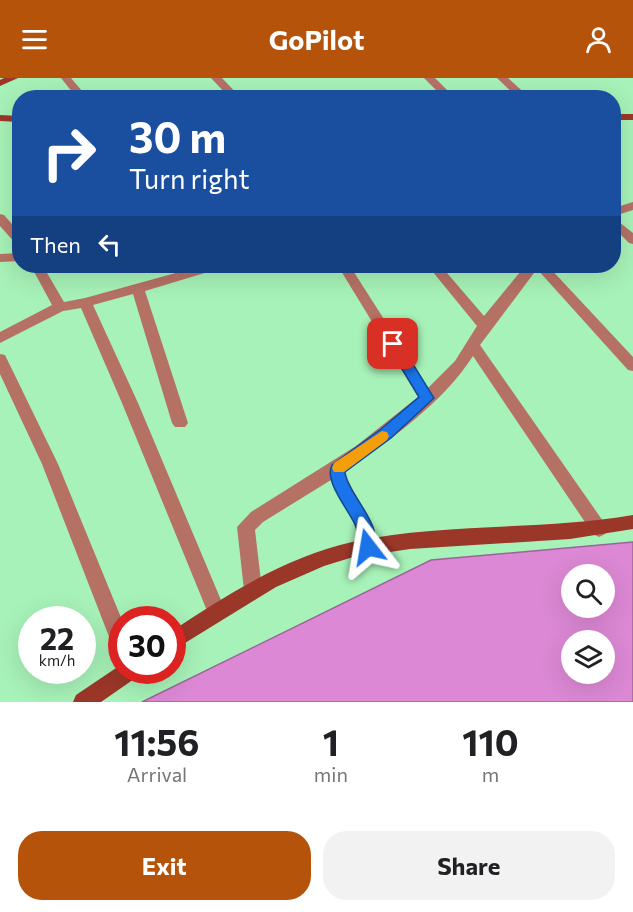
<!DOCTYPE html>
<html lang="en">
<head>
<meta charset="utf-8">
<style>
  :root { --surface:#fff; --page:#f2f2f2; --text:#202124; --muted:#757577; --accent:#b45309 }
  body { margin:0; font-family:Commissioner,sans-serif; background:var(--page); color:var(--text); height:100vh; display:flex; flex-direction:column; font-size:22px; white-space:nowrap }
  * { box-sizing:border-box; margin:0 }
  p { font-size:20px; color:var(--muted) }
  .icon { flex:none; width:33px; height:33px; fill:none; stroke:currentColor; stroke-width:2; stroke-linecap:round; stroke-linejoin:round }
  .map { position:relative; height:624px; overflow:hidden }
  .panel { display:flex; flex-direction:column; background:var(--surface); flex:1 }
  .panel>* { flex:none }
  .banner { position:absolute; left:12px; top:12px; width:609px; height:183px; border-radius:24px; box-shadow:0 6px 24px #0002; background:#1a4fa0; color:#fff; overflow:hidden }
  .tools { position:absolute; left:561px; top:486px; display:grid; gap:12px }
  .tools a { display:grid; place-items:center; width:54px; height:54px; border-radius:50%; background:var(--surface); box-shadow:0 6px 24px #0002; font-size:30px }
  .speed { position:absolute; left:18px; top:528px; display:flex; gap:12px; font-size:30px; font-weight:700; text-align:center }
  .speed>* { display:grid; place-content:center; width:78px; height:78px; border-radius:50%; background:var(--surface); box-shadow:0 6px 24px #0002; line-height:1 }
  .speed small { font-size:15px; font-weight:400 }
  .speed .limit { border:9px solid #d22; background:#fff; color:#111 }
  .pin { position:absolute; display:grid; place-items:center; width:51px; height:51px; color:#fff; margin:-26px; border-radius:12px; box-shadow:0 3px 9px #0006 }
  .me { position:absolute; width:66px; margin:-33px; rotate:346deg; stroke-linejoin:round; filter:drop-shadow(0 0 4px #0008) }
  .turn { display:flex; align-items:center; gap:21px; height:126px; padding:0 18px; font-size:27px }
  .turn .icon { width:78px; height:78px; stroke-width:2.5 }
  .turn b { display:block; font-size:42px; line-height:51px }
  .then { display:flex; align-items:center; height:57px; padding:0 18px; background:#0003; gap:12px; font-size:22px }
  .eta { display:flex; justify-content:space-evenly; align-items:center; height:102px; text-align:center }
  .eta b { font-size:36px; font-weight:700; line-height:42px }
  .action { display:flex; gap:12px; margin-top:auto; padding:12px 18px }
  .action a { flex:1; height:69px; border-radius:24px; background:var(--accent); color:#fff; font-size:24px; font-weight:700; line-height:69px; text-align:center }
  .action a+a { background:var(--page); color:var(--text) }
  header { display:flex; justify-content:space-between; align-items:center; height:78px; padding:0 18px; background:var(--accent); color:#fff; font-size:27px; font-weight:700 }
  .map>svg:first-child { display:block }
  .water { fill:#dc88d4; stroke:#9a6596; stroke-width:1.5; fill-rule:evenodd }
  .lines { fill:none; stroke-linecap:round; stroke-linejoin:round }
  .street { fill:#b67165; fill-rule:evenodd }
  .secondary { fill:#9b3729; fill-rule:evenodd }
  .route { fill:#1a73e8; stroke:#114b97; stroke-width:1.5 }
  .slow { fill:#f59e0b }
</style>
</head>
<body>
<header><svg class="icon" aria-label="menu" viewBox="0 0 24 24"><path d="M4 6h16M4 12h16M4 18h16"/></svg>GoPilot<svg class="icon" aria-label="person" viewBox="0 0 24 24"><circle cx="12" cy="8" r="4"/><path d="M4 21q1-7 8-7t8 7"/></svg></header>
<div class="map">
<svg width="633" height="624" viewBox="0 0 633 624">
  <rect width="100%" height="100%" fill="#a7f2b8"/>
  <!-- water -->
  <path class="water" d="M633 464V624H142L431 482ZM572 496H604V530H572ZM572 562H604V596H572Z"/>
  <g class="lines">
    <!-- street -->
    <g class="street">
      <polygon points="61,0 71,0 88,20 77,20"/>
      <polygon points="211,0 222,0 241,20 230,20"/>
      <polygon points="424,0 435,0 455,20 444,20"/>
      <polygon points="497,0 508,0 530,20 518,20"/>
      <polygon points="633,124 633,132 614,138 614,130"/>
      <polygon points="0,136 4,137 20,155 20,167 16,166 0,148"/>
      <polygon points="614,140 633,155 633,166 629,165 614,150"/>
      <polygon points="20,175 20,183 0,184 0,176"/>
      <polygon points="31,188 43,188 64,224 85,220 201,188 219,188 218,191 145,213 188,345 185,349 175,349 172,345 133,216 93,227 138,325 226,534 224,540 217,543 210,540 122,325 81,230 63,233 0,265 0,254 52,227"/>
      <path d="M338 188H350L428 310 455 283 477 248 428 188H441L484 238 525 188H548L633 279V293L628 292 537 191 480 267 605 446 608 451 605 456 599 459 593 456 473 278C442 326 391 361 345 393 350 417 386 450 374 475L368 477 362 475 353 442 331 402 263 444 255 452 262 512 259 518 253 520 247 518 244 512 237 449 251 434 356 368 418 319Z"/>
      <polygon points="0,276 5,277 58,386 122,542 122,576 115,574 42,386 0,296"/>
    </g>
    <!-- secondary -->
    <g class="secondary">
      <polygon points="4,0 18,0 0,8 0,2"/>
      <rect x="614" y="36" width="19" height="6"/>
      <polygon points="0,37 20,38 20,44 0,43"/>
      <path d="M633 437V451L570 461 410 471 350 480 324 488 276 509 172 573V553C228 516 286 479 352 464 443 444 540 453 633 437Z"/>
      <polygon points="122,586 122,592 140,592 137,599 101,624 73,624 76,617"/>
    </g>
  </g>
  <!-- route -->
  <path class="route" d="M393 261 398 262 434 320 391 360 345 394C348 418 386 448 373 474L368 476 362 474C358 467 360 459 357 451 351 434 323 404 332 387L381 351 419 319 387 266Z"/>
  <!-- slow -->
  <polygon class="slow" points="382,353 387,354 389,358 387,362 344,394 334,394 332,390 334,385"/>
</svg>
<div class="tools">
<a><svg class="icon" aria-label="search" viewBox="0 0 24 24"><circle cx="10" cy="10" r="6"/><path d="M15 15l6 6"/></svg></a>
<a><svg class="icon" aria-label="layers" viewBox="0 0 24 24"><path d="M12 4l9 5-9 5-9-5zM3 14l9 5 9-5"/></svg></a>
</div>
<div class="speed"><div>22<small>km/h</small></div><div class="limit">30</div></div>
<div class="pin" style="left:393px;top:266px;background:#d93025"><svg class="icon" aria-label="arrive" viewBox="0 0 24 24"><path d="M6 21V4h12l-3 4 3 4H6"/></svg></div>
<svg class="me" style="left:368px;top:469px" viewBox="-20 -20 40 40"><path d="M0-17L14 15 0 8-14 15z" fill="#1a73e8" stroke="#fff" stroke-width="4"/></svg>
<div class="banner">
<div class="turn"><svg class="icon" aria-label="right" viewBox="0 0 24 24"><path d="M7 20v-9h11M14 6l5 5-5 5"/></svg><div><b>30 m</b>Turn right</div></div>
<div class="then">Then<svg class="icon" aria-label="left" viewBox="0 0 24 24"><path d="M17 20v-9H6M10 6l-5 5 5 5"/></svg></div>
</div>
</div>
<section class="panel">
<div class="eta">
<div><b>11:56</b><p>Arrival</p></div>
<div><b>1</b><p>min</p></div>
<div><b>110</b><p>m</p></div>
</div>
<div class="action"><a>Exit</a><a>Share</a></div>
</section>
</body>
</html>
